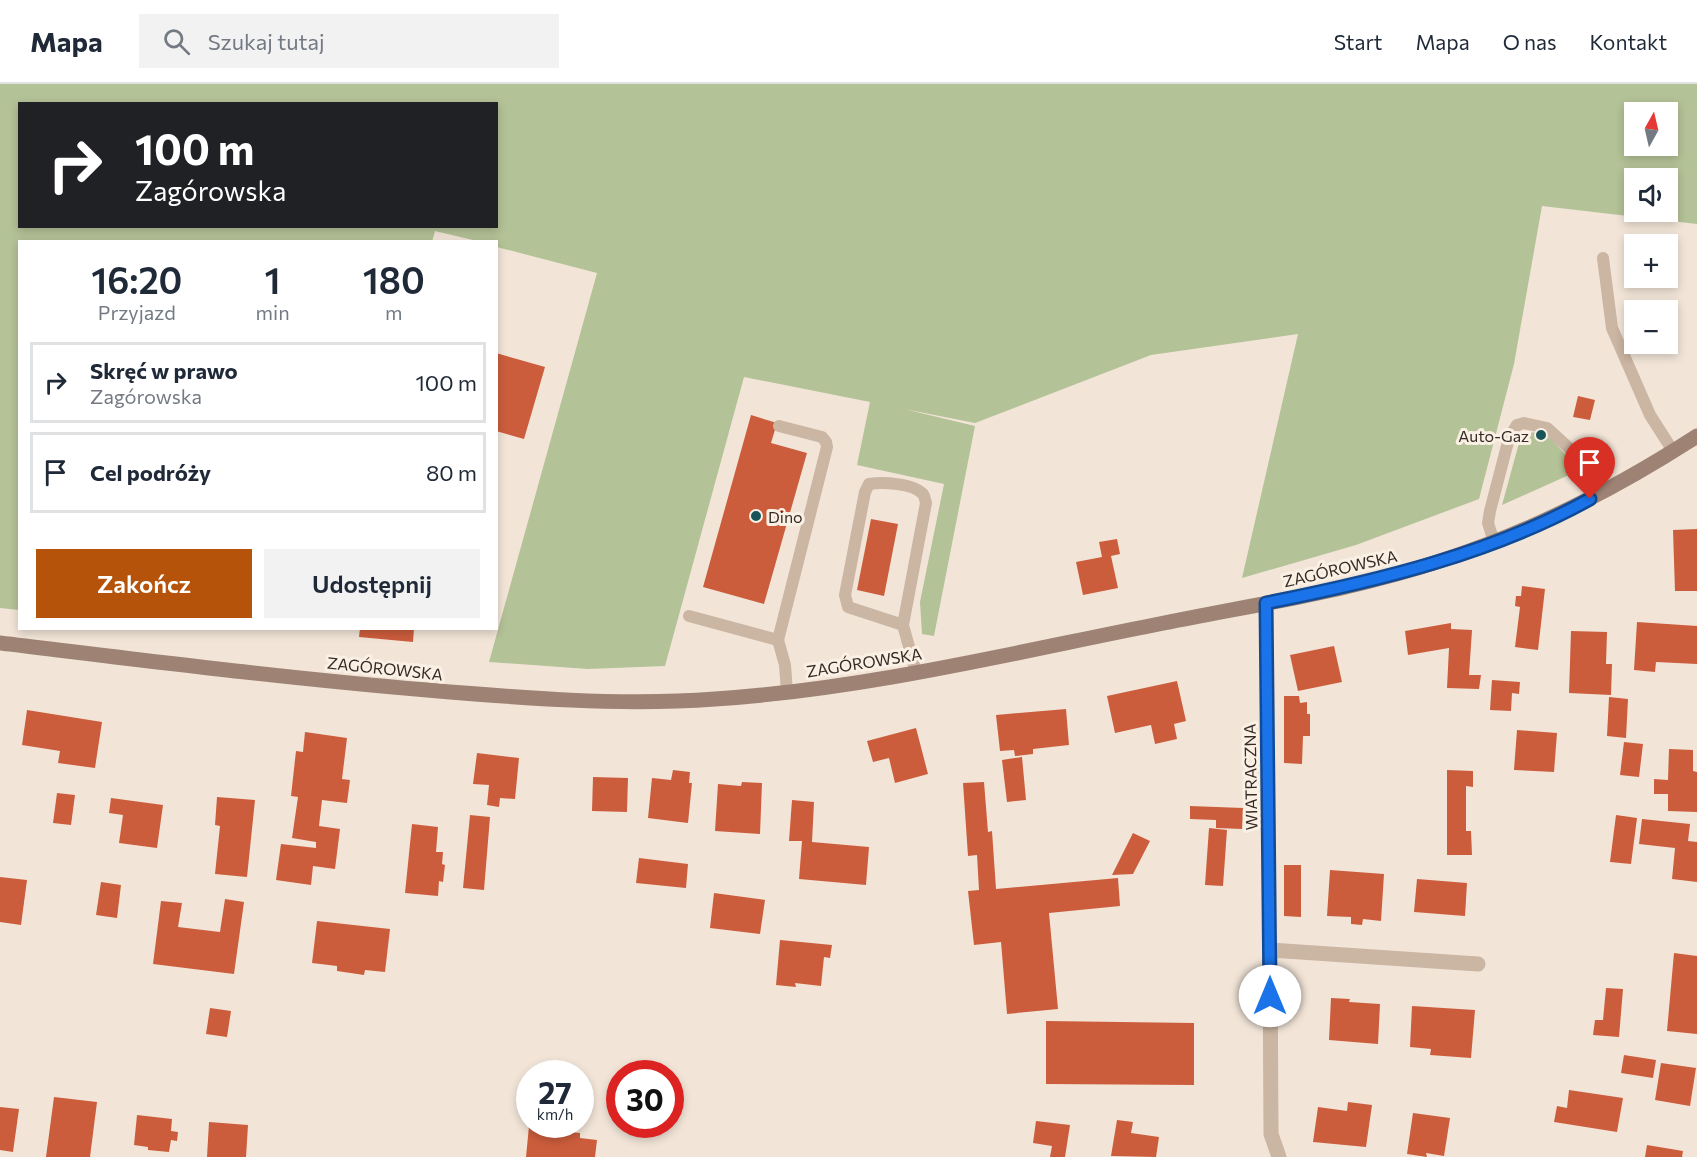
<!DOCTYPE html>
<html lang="pl">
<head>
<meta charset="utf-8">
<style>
  :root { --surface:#fff; --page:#f2f2f3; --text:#1f2937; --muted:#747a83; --line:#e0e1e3; --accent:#b45309 }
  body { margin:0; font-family:Commissioner,sans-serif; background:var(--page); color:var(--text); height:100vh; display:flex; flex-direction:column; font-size:22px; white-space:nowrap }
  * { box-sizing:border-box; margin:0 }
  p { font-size:20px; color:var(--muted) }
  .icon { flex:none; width:33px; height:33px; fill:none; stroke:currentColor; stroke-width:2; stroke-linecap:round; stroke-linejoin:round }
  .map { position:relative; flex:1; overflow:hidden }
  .details { position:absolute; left:18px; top:156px; width:480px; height:390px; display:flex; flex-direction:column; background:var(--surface); border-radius:0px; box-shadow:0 3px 9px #0003 }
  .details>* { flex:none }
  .banner { position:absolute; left:18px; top:18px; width:480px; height:126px; border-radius:0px; box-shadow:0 3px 9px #0003; background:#202124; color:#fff; overflow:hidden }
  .needle { width:39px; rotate:8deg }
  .fabs { position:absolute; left:1624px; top:18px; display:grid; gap:12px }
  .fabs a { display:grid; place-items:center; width:54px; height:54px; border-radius:0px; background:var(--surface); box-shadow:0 3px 9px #0003; font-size:30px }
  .speed { position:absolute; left:516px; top:976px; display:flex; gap:12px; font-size:30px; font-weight:700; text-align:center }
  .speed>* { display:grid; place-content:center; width:78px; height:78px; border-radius:50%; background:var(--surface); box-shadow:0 3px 9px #0003; line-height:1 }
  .speed small { font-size:15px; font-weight:400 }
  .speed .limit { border:9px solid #d22; background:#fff; color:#111 }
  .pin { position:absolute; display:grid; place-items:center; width:51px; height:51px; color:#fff; margin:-62px -26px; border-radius:50% 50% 50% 0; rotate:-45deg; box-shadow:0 0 6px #0007 }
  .pin .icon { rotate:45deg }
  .me { position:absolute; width:66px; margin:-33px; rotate:0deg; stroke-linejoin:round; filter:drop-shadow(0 0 4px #0008) }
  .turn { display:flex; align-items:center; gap:21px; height:126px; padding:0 18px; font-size:27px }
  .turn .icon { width:78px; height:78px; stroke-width:2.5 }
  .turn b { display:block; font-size:42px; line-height:51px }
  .eta { display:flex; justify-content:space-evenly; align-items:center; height:102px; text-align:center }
  .eta b { font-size:36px; font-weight:600; line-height:42px }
  .button { display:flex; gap:12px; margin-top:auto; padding:12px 18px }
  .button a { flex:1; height:69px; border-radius:0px; background:var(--accent); color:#fff; font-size:24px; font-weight:600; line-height:69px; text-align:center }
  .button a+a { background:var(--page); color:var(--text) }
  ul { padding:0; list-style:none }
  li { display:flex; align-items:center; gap:18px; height:81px; margin:0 12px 9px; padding:0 6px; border:3px solid var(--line); border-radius:0px }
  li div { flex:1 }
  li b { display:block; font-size:22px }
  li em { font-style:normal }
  header { display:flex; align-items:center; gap:36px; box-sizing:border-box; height:84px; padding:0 30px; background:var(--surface); border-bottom:2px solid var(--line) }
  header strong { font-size:28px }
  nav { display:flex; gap:33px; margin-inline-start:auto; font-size:21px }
  .search { width:420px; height:54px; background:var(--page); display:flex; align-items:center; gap:15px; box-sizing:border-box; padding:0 21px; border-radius:0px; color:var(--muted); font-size:22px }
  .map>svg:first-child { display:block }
  .green { fill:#b4c297; fill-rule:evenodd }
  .building { fill:#cc5d3c }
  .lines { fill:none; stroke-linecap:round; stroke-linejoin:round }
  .lane { stroke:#cbb5a3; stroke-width:12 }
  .street { stroke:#cbb5a3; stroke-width:15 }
  .secondary { stroke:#9e8375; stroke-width:15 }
  .route-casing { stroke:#114b97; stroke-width:15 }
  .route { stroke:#1a73e8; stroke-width:10 }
  .poi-dot { fill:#195558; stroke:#faf0e4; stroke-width:2 }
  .labels { text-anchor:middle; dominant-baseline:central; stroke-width:6; stroke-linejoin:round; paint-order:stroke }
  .poi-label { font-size:16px; fill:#352a26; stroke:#faf0e4; text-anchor:end }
  .street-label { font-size:16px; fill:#352a26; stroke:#faf0e4 }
</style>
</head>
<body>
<header>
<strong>Mapa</strong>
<div class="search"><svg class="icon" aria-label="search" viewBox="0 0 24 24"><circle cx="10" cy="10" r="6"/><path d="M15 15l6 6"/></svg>Szukaj tutaj</div>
<nav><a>Start</a><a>Mapa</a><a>O nas</a><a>Kontakt</a></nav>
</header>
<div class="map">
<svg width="1697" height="1073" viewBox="0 0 1697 1073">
  <rect width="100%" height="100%" fill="#f2e5d8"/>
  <!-- green -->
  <g class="green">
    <path d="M0 0H1697V140L1542 122 1514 280 1479 415 1356 461 1242 494 1298 250 1151 271 975 339 904 325 975 342 934 552 922 550 920 518 944 400 857 381 870 318 744 293 665 582 588 585 489 578 597 189 497 163 496 158 477 157 435 147 432 158H20L19 526 0 524ZM20 20H496V142H20ZM1635 28H1668V62H1635ZM1668 94V128H1635V94Z"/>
    <polygon points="1537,348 1551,355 1580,386 1502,421 1519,359 1528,349"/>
  </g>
  <!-- building -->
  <g class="building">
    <polygon points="496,269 545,283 524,355 496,347"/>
    <polygon points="1578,312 1595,316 1590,336 1573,333"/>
    <polygon points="751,331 777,339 771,359 807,369 764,520 703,503"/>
    <polygon points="871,435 898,440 884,512 857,506"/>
    <polygon points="1697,445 1697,507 1675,507 1673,446"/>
    <polygon points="1117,455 1120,470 1111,472 1118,504 1083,511 1076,478 1102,473 1099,458"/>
    <polygon points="1522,502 1545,505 1538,566 1515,563 1520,523 1515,522 1516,512 1521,512"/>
    <polygon points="1637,538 1697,542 1697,580 1656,578 1655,588 1634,586"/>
    <polygon points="1451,539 1451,545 1472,546 1469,591 1481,591 1479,605 1447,604 1449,564 1408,571 1405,547"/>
    <polygon points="360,544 414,544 413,558 359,553"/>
    <polygon points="1571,547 1607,548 1606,580 1612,580 1611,611 1569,609"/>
    <polygon points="1334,562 1342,598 1298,607 1290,571"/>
    <polygon points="1492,596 1520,598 1519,610 1512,609 1511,627 1490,626"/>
    <polygon points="1177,597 1186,637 1174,640 1177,655 1155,660 1151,641 1115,649 1107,612"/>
    <polygon points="1284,612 1299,612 1300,619 1307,618 1307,630 1310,630 1310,652 1303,652 1302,680 1284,679"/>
    <polygon points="1609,613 1628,615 1626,654 1607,652"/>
    <polygon points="1066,625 1069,661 1033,665 1033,670 1015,672 1014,666 1000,667 996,631"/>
    <polygon points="27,626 102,638 95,684 58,679 60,667 22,661"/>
    <polygon points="916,644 928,690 895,699 889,674 873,678 867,657"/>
    <polygon points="1517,646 1557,649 1554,688 1514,686"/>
    <polygon points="305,648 347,654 342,695 350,696 347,719 322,716 319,742 340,745 335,785 313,782 311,801 276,796 281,760 316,764 316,758 292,754 298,713 291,712 296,667 303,668"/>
    <polygon points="1624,658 1643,660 1639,693 1620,691"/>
    <polygon points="1669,665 1693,666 1693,687 1697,688 1697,728 1668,727 1668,710 1654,710 1654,695 1668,696"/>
    <polygon points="477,669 519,674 515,715 500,714 499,723 487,721 489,701 473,700"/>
    <polygon points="1022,673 1026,716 1007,718 1002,676"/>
    <polygon points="673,686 690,688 689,699 692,699 688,739 648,734 652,694 671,696"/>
    <polygon points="1447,686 1473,687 1473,703 1466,702 1466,747 1471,747 1472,771 1447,771"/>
    <polygon points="593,693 628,694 627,728 592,727"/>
    <polygon points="742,698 762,699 760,750 715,747 718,700 741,702"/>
    <polygon points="984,698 988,748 992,747 996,805 1118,794 1120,822 1049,829 1058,925 1007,930 1001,858 974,861 968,807 979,806 977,771 968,772 963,699"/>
    <polygon points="57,709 75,711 71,741 53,739"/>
    <polygon points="217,713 255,716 247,793 215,790 220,742 215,741"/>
    <polygon points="111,714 163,721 157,764 119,759 123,731 109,729"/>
    <polygon points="792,716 814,718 812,758 869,763 866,801 799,795 802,757 789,757"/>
    <polygon points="1190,722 1243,724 1242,745 1216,744 1216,736 1190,735"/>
    <polygon points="470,731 490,733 484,806 463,804"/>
    <polygon points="1616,731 1637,734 1631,780 1610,778"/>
    <polygon points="1642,735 1690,740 1688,757 1697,758 1697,798 1672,795 1675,764 1639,760"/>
    <polygon points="412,740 438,743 436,768 443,768 442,780 445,781 443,798 439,797 438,812 405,809"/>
    <polygon points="1209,744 1227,746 1223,802 1205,801"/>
    <polygon points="1133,749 1150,757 1133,790 1112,791"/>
    <polygon points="639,774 688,780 686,804 636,799"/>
    <polygon points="1284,781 1301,781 1301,833 1284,832"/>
    <polygon points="1330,786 1384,790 1381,837 1363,835 1362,841 1351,840 1351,833 1327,832"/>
    <polygon points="0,793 27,796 21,841 0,838"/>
    <polygon points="1417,795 1467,799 1465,832 1414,828"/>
    <polygon points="101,798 121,801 117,834 96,831"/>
    <polygon points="714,809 765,816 760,850 710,844"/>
    <polygon points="225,815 244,818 234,890 153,880 161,817 182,819 178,843 220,848"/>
    <polygon points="317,837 390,845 385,888 365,886 364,891 337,887 337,882 312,879"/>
    <polygon points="780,856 832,861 830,874 824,873 821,902 795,899 796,903 776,901"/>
    <polygon points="1674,869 1697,872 1697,950 1667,947"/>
    <polygon points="1606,904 1623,905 1619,953 1593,951 1595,936 1603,936"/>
    <polygon points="1331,914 1350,915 1349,918 1380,920 1378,960 1329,956"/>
    <polygon points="1412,922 1475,926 1471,974 1430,971 1431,965 1410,963"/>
    <polygon points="210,924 231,927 227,953 206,950"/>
    <polygon points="1046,937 1194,939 1194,1001 1046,1000"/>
    <polygon points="1624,971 1656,976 1653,994 1621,989"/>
    <polygon points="1661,979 1696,984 1690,1022 1655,1016"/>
    <polygon points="1569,1006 1623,1014 1617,1048 1554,1038 1557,1022 1567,1024"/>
    <polygon points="54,1013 97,1018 90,1073 46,1073"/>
    <polygon points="1348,1018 1372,1021 1366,1063 1313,1058 1318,1023 1347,1027"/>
    <polygon points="0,1023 19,1025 13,1068 0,1066"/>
    <polygon points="1413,1029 1450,1034 1444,1072 1426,1069 1427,1073 1407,1070"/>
    <polygon points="137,1031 172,1035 171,1047 178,1048 177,1057 171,1056 169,1068 148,1066 148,1063 134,1061"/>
    <polygon points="1117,1036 1133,1038 1131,1049 1159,1053 1156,1073 1111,1072"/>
    <polygon points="1036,1037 1070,1041 1065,1073 1050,1073 1052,1062 1033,1059"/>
    <polygon points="209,1038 248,1041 246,1073 207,1073"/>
    <polygon points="556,1041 571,1041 570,1048 580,1049 580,1054 597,1056 595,1073 526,1073 529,1042 555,1045"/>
    <polygon points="1647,1061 1683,1067 1682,1073 1645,1073"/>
  </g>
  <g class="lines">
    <!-- lane -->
    <g class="lane">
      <polyline points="1603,174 1612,244 1650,331 1673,367"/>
      <polyline points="779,342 822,353 826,358 827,363 778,556 785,581 787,608"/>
      <polyline points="1494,458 1488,439 1490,427 1509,354 1517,341 1524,339 1547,344 1582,376 1590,380 1602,408"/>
      <polyline points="1266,519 1270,866"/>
      <polyline points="689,532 778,556"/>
      <path d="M903 541 848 523 845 511 865 408 869 400C882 398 913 399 923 410 925 413 925 416 926 419L903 541 916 588"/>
    </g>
    <!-- street -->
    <polyline class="street" points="1279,1073 1271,1050 1270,866 1478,880"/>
    <!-- secondary -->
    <path class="secondary" d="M0 559C142 576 284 594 427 606 522 614 619 622 715 615 867 605 1016 568 1164 539 1258 520 1355 506 1446 475 1536 446 1618 403 1697 352"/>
  </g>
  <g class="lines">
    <!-- route casing -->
    <g class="route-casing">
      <path id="route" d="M1270 912 1266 519C1377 497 1491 470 1590 415"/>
    </g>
    <!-- route -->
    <use href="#route" class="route"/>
  </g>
  <!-- markers -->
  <g class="poi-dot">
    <circle cx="1541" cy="351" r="6"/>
    <circle cx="756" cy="432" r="6"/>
  </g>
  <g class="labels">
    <!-- poi labels -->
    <g class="poi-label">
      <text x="1529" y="351">Auto-Gaz</text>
      <text x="768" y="432" text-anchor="start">Dino</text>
    </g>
    <!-- street labels -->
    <g class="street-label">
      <text transform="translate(1340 484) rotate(-13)">ZAGÓROWSKA</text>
      <text transform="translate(864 578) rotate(-9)">ZAGÓROWSKA</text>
      <text transform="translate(385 584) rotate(6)">ZAGÓROWSKA</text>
      <text transform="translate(1250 693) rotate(-91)">WIATRACZNA</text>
    </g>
  </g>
</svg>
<div class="fabs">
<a><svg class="needle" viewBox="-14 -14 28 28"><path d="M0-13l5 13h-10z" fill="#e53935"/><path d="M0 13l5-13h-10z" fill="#747a83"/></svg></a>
<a><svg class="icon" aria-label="sound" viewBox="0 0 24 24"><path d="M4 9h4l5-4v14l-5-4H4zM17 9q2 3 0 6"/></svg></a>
<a>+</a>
<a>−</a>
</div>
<div class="speed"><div>27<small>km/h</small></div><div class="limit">30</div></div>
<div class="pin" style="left:1590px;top:415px;background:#d93025"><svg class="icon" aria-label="arrive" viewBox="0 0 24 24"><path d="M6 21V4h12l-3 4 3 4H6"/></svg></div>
<svg class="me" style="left:1270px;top:912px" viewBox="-20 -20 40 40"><circle r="19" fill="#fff"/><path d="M0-13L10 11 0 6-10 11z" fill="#1a73e8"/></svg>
<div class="banner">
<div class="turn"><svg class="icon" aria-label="right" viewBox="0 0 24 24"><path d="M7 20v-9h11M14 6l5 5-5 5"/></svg><div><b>100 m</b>Zagórowska</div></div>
</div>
<section class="details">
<div class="eta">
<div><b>16:20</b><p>Przyjazd</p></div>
<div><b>1</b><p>min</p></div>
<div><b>180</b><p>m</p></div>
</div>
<ul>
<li><svg class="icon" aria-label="right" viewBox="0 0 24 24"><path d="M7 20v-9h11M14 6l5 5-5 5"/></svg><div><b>Skręć w prawo</b><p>Zagórowska</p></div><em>100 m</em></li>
<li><svg class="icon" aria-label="arrive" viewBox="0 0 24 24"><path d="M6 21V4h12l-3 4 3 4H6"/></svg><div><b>Cel podróży</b></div><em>80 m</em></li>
</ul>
<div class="button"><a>Zakończ</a><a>Udostępnij</a></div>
</section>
</div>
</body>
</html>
